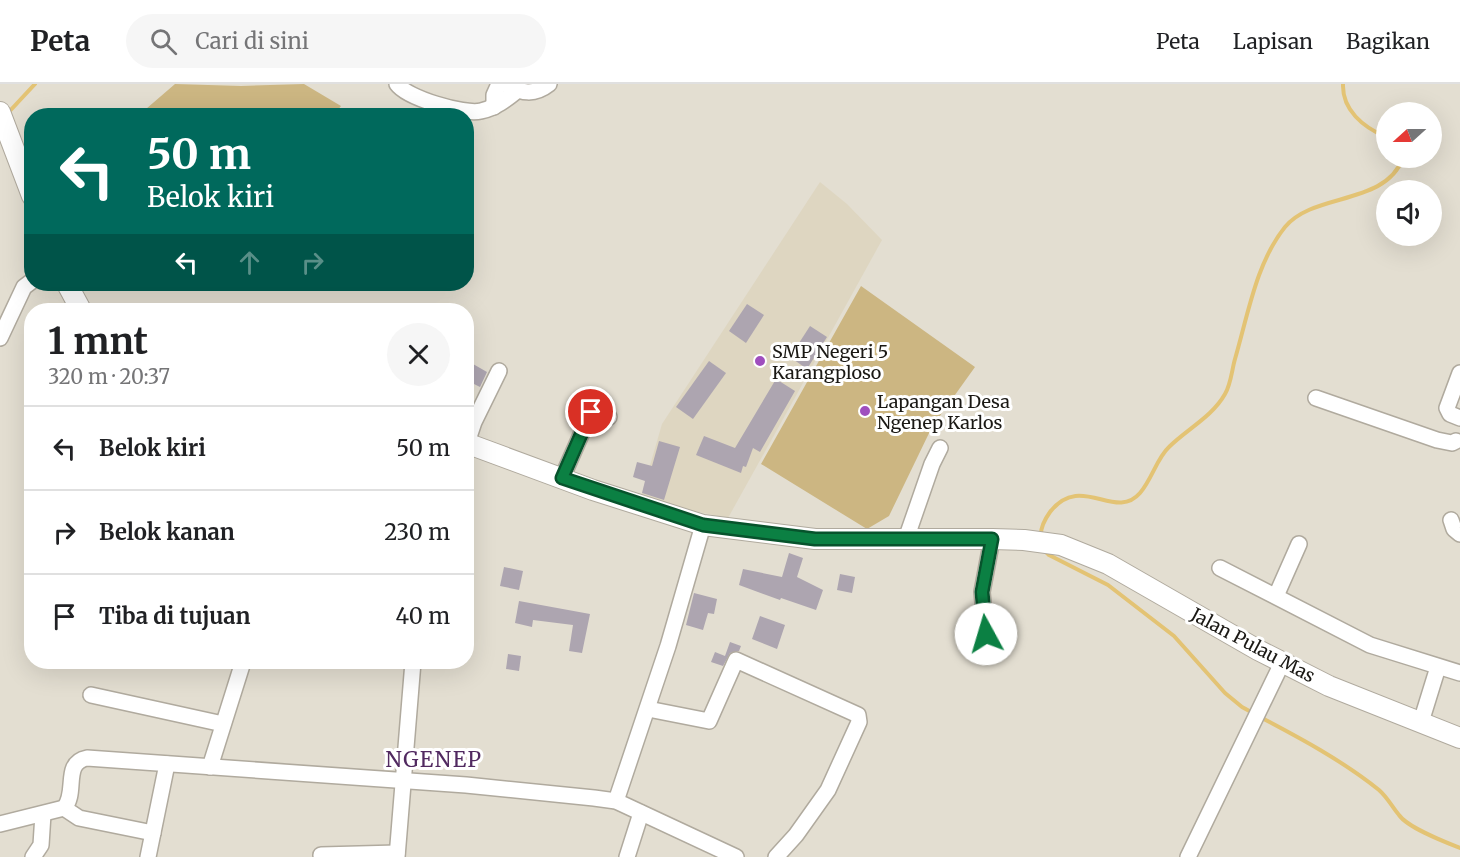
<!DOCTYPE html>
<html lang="id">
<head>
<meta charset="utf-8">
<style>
  :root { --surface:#fff; --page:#f6f6f6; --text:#202124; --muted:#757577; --line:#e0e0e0 }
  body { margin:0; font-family:Merriweather,serif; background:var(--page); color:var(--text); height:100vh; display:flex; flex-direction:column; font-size:22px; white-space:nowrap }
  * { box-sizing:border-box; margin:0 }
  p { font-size:20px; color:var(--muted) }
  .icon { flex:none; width:33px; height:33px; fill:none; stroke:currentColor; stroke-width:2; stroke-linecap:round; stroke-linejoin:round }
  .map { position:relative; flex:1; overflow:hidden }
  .sheet { position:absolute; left:24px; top:219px; width:450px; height:366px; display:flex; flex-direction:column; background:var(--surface); border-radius:24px; box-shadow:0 6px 24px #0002 }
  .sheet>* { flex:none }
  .guide { position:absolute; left:24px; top:24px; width:450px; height:183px; border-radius:24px; box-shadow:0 6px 24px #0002; background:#00695c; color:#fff; overflow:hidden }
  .needle { width:39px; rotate:249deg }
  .buttons { position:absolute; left:1376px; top:18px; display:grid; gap:12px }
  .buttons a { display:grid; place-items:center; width:66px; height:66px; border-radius:50%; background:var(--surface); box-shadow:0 6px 24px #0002; font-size:30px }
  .pin { position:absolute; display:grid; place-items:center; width:51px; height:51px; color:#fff; margin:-26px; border:3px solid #fff; border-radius:50%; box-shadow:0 2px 6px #0007 }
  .me { position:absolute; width:66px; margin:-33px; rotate:354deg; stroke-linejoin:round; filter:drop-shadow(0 0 4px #0008) }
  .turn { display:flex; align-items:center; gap:21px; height:126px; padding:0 24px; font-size:27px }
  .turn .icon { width:78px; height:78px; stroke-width:2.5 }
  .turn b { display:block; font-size:42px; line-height:51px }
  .lanes { display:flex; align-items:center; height:57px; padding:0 24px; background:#0003; justify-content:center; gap:30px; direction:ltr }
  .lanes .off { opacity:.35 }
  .round { display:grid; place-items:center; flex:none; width:63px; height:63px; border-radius:32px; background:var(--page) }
  .head { display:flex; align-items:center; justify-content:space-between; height:102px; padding:0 24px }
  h1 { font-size:36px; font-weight:700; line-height:45px }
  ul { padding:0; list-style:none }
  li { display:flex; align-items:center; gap:18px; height:84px; padding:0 24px; border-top:2px solid var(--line) }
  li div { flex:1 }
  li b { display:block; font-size:22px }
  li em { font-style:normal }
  header { display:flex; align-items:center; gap:36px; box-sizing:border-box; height:84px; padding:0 30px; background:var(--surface); border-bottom:2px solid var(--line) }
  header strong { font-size:28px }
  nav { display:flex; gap:33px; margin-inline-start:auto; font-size:21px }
  .search { width:420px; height:54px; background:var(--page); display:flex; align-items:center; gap:15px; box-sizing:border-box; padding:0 21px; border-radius:33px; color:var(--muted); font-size:22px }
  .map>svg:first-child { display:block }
  .built { fill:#ded6c1 }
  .green { fill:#ccb682 }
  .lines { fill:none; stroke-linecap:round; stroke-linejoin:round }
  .stream { stroke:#e3c374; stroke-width:4 }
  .building { fill:#ada5b0 }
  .minor-casing { stroke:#b0aa9e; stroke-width:18 }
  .tertiary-casing { stroke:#b0aa9e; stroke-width:22 }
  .minor { stroke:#fff; stroke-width:15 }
  .tertiary { stroke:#fff; stroke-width:20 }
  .route-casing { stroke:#07532c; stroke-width:15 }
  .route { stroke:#0b8043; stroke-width:10 }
  .poi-dot { fill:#9f4ebe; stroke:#fff; stroke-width:2 }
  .labels { text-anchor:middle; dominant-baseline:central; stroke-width:6; stroke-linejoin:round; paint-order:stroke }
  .poi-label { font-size:18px; fill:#1a1814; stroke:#fff; text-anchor:start }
  .street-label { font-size:18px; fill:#1a1814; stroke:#fff }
  .quarter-label { font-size:21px; letter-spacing:1.5px; fill:#512960; stroke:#fff }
</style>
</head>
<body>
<header>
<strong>Peta</strong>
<div class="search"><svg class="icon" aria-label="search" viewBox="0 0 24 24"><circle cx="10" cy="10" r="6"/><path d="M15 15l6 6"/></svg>Cari di sini</div>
<nav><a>Peta</a><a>Lapisan</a><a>Bagikan</a></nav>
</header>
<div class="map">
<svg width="1460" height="773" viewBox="0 0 1460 773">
  <rect width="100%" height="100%" fill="#e3ded1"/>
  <!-- built -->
  <polygon class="built" points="820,98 847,120 882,156 787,328 728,434 640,416 662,340"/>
  <!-- green -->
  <g class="green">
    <polygon points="175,0 241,2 304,0 341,22 333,32 139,31"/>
    <polygon points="861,202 975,283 932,343 889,432 867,445 761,380"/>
  </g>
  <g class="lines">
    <!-- stream -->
    <g class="stream">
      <path d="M1343 0C1342 26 1363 43 1386 53"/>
      <polyline points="7,30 35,0"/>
      <path d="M1041 453C1040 444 1045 435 1050 428 1081 388 1115 438 1140 409 1152 395 1157 374 1169 363 1187 345 1212 333 1225 310 1231 300 1232 285 1235 275 1248 231 1256 179 1285 143 1314 108 1385 122 1403 74"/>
      <polyline points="1044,466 1049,471 1108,501 1174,552 1225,609 1242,623 1253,629"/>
      <path d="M1260 633C1300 654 1343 677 1379 706 1388 714 1392 723 1399 731 1408 744 1445 758 1460 764"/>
    </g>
  </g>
  <!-- building -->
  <g class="building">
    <polygon points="747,220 764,231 746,259 729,247"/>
    <polygon points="810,242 827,253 807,285 790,273"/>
    <polygon points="466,276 487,288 480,303 470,298 466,306"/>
    <polygon points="709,277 726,289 693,335 676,323"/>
    <polygon points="776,295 795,307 760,368 753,364 746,383 743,382 741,389 696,371 704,352 735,364"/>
    <polygon points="659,357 680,363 664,416 642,409 645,397 633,393 637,378 652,382"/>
    <polygon points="789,469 803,474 797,493 823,506 816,526 781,514 780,516 739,501 743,485 782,493"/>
    <polygon points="504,483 523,487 519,506 500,502"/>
    <polygon points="840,490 855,493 852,509 837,506"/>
    <polygon points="694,509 717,515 714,530 708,529 703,546 686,541"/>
    <polygon points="519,517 590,530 582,569 569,567 573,541 533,536 532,543 515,539"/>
    <polygon points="760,532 785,541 777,565 752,555"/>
    <polygon points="730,558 741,562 739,567 730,569 723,582 711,578 715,568 725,572"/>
    <polygon points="508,570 521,572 519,587 506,585"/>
  </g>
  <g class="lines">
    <!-- minor casing -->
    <g class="minor-casing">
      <g id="minor">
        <path d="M397 0C407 14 464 31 481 27 495 24 507 15 518 6"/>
        <path d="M505 0C521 9 534 12 549 0"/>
        <polyline points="494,23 494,11 499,0"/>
        <polyline points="0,254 24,203 32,197"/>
        <polyline points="1460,289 1447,324 1450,330 1460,334"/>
        <polyline points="1316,314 1437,356 1452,359 1456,357"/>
        <polyline points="467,359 474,338 499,287"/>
        <polyline points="562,394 591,328 596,327 609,333"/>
        <polyline points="1451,436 1454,445 1460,450"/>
        <polyline points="906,455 932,380 940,364"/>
        <polyline points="1220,484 1370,561 1460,589"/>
        <polyline points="1276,512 1299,460"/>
        <polyline points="986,550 982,508 992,455"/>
        <polyline points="91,611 223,640"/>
        <polyline points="648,625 709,637 736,576 858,631 859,638 828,706 796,751 776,773"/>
        <polyline points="1421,638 1438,583"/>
        <polyline points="210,683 243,578"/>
        <polyline points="616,717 668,562 703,441"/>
        <polyline points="64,724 79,734 153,749"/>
        <path d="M0 740 64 724C78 709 62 679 87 674L466 701 594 714 616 717 736 773"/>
        <polyline points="321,771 397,769"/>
        <polyline points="33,773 41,761 43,730"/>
        <polyline points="148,773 167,680"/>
        <polyline points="397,773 413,578"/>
        <polyline points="627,773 641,729"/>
        <polyline points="1188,773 1282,579"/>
      </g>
    </g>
    <!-- tertiary casing -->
    <g class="tertiary-casing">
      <g id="tertiary">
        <polyline points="0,28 32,112"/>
        <polyline points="67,200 81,226"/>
        <polyline points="466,359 593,406 703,441 815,455 992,455 1024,456 1061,461 1108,480 1258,566 1329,602 1460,654"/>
      </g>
    </g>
    <!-- minor -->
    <use href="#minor" class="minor"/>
    <!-- tertiary -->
    <use href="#tertiary" class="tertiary"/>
  </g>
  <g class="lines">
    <!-- route casing -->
    <g class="route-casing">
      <polyline id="route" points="591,328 562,394 703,441 815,455 992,455 982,508 986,550"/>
    </g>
    <!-- route -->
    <use href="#route" class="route"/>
  </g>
  <!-- markers -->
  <g class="poi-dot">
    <circle cx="760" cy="277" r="6"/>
    <circle cx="865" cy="327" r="6"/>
  </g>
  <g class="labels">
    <!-- poi labels -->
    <g class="poi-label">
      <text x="772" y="267">SMP Negeri 5<tspan x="772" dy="21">Karangploso</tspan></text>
      <text x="877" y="317">Lapangan Desa<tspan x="877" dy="21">Ngenep Karlos</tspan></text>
    </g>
    <!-- street labels -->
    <g class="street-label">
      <text transform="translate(1253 561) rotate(28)">Jalan Pulau Mas</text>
    </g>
    <!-- quarter labels -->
    <g class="quarter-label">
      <text x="434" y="675">NGENEP</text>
    </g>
  </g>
</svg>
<div class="buttons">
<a><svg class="needle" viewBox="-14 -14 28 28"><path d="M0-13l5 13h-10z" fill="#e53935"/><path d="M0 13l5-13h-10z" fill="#757577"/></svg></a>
<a><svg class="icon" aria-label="sound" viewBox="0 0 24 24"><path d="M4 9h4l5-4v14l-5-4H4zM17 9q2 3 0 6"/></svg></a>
</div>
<div class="pin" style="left:591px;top:328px;background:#d93025"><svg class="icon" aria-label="arrive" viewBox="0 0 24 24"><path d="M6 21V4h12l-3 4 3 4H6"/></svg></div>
<svg class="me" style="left:986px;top:550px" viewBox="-20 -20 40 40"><circle r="19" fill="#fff"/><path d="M0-13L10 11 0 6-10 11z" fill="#0b8043"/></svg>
<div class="guide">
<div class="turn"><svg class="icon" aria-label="left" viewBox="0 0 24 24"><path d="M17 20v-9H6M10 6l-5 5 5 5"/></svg><div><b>50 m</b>Belok kiri</div></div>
<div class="lanes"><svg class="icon" aria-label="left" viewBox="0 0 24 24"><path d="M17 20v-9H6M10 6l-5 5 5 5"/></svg><svg class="icon off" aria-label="ahead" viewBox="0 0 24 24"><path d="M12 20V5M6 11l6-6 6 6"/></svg><svg class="icon off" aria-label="right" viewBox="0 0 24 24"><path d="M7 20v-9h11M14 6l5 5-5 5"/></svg></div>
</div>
<section class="sheet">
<div class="head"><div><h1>1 mnt</h1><p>320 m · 20:37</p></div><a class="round"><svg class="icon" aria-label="close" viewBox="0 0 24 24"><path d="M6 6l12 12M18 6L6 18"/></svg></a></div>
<ul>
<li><svg class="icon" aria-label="left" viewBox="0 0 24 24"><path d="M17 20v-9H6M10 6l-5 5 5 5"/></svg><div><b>Belok kiri</b></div><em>50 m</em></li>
<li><svg class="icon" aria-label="right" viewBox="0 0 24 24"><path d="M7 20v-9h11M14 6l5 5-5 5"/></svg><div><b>Belok kanan</b></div><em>230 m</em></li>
<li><svg class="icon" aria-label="arrive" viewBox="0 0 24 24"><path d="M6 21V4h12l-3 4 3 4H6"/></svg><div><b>Tiba di tujuan</b></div><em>40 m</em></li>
</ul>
</section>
</div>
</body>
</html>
